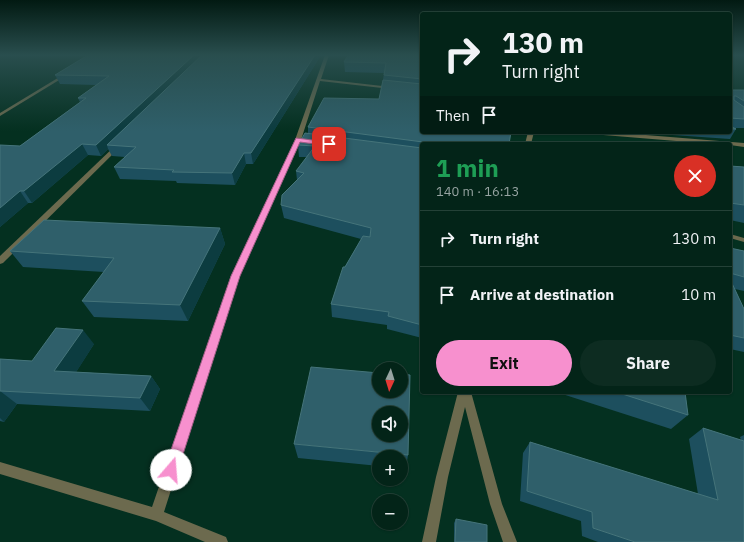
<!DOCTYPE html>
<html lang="en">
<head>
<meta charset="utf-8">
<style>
  :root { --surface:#032418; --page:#0d2c21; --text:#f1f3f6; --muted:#97a4a2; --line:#244137; --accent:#f790ce }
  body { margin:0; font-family:"IBM Plex Sans",sans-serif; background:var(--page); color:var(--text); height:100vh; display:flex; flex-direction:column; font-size:15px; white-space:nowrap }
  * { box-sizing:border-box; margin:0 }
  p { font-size:13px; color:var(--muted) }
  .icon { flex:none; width:22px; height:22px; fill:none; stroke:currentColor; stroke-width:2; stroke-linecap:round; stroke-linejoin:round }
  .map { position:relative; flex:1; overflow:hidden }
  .drawer { position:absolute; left:420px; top:142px; width:312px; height:252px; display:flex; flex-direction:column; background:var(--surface); border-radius:4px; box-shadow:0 1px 3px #0004,0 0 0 1px var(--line) }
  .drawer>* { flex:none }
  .top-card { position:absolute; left:420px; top:12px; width:312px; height:122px; border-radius:4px; box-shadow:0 1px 3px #0004,0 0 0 1px var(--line); background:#032418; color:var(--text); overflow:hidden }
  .needle { width:26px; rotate:184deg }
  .controls { position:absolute; left:372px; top:362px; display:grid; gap:8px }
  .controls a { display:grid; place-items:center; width:36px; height:36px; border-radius:50%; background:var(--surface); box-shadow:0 1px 3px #0004,0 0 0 1px var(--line); font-size:20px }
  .pin { position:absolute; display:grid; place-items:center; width:34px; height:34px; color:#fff; margin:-17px; border-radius:8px; box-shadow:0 2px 6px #0006 }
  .me { position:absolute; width:44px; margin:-22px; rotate:18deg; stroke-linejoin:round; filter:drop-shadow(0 0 3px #0008) }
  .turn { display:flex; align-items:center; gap:14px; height:84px; padding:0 16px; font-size:18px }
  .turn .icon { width:52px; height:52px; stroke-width:2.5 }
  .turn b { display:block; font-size:28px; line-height:34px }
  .then { display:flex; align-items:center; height:38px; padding:0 16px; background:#0003; gap:8px; font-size:15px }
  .round { display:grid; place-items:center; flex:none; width:42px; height:42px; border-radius:21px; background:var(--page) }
  .head { display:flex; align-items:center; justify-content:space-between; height:68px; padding:0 16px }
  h1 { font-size:24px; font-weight:700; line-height:30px; color:#1e9e55 }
  .cta { display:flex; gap:8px; margin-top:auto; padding:8px 16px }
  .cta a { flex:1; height:46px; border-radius:24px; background:var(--accent); color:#111; font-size:16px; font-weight:700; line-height:46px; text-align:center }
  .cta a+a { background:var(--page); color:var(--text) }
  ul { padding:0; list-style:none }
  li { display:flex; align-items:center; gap:12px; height:56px; padding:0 16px; border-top:1px solid var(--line) }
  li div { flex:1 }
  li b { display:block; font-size:15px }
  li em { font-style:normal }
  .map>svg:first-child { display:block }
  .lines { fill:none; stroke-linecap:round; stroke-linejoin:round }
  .street { fill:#6c6a4e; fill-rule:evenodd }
  .wall { fill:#1d4f5e }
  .shaded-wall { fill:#0c3c40 }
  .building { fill:#2f5f6a; stroke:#45747a; fill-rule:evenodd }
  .route { fill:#f790ce; stroke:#a15e86 }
</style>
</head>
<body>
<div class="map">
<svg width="744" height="542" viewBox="0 0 744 542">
  <rect width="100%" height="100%" fill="#043020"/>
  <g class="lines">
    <!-- street -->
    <g class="street">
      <polygon points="325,55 329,55 321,79 391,87 393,88 391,89 320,81 301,140 239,276 164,512 226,537 228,542 205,542 156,521 0,474 0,462 152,507 231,276 295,140"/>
      <polygon points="66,73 69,74 0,116 0,113"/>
      <polygon points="528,132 534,132 531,144 525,144"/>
      <polygon points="588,132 609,132 744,143 744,147 730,145 730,144 713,144 591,134"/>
      <polygon points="116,145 121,146 3,263 0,264 0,256"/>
      <polygon points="730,234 744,238 744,242 730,238"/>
      <polygon points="458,392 471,392 502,504 517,542 503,542 490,504 465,407 448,477 436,542 422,542 436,477"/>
    </g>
  </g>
  <!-- wall -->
  <g class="wall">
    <polygon points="88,55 321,55 253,164 246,164 235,185 177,183 176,181 120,179 114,167 125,157 112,156 108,149 101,156 88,155 32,203 28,203 0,227 0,145 20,146 80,102 78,98 96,85 60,84 55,75"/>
    <polygon points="422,55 422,132 509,144 422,144 422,338 387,329 387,325 332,317 331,304 345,267 361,239 284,218 281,205 297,180 296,171 307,157 299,157 298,145 308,133 308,127 379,99 383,80 384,73 345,72 344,62"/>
    <polygon points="730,90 744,90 744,128 733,128 736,129 730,139 629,132 730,132"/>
    <polygon points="730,166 744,167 744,223 730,220"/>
    <polygon points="220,228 225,244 188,321 94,317 82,301 104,272 23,267 10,251"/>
    <polygon points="730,248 744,251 744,291 735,289 744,309 744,352 730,349"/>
    <polygon points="94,344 76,372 151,376 160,389 150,411 17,404 4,422 0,421 0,359 32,361"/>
    <polygon points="556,392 685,392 688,415 671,429"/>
    <polygon points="703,428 741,440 740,437 744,435 744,542 598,542 582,536 581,521 520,501 523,453 530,442 698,494 689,439"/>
    <polygon points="294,444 408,455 406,468 401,468 401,457 379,457 379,466 298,458"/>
    <polygon points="456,519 487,542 454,542 454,523"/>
  </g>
  <!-- shaded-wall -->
  <g class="shaded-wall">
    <polygon points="194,55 205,55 107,145 108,149 101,156 96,145"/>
    <polygon points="315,55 321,55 253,164 251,153"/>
    <polygon points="82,144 88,155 32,203 24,191"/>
    <polygon points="244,153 246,164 235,185 232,173"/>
    <polygon points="20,191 28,203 0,227 0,208"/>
    <polygon points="220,228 225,244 188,321 180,305"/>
    <polygon points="83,330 94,344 68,385 54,371"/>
    <polygon points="151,376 160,389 150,411 140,398"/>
    <polygon points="0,391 17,404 4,422 0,418"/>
  </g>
  <!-- building -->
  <g class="building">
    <polygon points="88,55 194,55 96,145 82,144 24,191 20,191 0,208 0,145 20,146 86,98 78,98 109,76 55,75"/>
    <polygon points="202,55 315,55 251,153 244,153 232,173 172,172 174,170 114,167 136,147 107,145"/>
    <polygon points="348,55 422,55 422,79 384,75 386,63 344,62"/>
    <polygon points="383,80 422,84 422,132 511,132 509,144 424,144 423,142 308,127 324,98 379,99"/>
    <polygon points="730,90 744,90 744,101 736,96 734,96 734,100 744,107 744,119 730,118"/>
    <polygon points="730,126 736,129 730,129"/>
    <polygon points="305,133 422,148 422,325 388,316 389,312 331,304 343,267 345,267 363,236 370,237 371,228 281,205 282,195 304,173 296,171 315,146 298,145"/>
    <polygon points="730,166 744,167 744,205 730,203"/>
    <polygon points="44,220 220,228 180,305 82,301 114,258 10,251"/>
    <polygon points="730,248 744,251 744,277 730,273"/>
    <polygon points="730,279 744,309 744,338 730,335"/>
    <polygon points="56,328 83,330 54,371 151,376 140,398 0,391 0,359 32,361"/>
    <path d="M311 367 379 373V391H401V374L410 375 408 455 294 444ZM379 413H401V435H379Z"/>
    <polygon points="616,392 685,392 688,415"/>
    <polygon points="703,428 744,441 744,542 635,542 593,528 592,512 527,491 530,442 718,500"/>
    <polygon points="456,519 487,525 487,542 455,542"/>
  </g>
  <!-- sky -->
  <linearGradient id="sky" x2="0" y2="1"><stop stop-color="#021a12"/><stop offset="0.42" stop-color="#294e4e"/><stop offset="1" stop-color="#294e4e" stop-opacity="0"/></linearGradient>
  <rect width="744" height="131" fill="url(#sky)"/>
  <!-- route -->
  <polygon class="route" points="296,138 329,142 332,144 329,146 300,142 240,276 178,470 176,475 171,477 166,475 164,470 231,276"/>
</svg>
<div class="controls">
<a><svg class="needle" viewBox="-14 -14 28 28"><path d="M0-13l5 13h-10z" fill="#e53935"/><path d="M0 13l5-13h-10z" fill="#97a4a2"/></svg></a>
<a><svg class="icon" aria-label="sound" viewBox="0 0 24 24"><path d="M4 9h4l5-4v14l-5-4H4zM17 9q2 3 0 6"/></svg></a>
<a>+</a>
<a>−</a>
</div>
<div class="pin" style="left:329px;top:144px;background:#d93025"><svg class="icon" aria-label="arrive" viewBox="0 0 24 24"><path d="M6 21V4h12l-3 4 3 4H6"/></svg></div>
<svg class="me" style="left:171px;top:470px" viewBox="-20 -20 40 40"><circle r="19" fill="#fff"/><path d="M0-13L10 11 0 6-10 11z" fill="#f790ce"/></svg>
<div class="top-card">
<div class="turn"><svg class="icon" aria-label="right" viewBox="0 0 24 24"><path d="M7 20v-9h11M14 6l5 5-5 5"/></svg><div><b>130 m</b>Turn right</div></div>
<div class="then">Then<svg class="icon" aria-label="arrive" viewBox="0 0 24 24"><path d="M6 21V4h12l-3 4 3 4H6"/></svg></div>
</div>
<section class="drawer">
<div class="head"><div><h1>1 min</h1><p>140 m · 16:13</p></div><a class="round" style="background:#d93025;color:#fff"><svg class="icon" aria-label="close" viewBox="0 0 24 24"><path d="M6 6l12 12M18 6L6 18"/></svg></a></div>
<ul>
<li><svg class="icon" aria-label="right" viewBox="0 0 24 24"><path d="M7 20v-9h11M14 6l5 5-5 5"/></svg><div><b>Turn right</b></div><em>130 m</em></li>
<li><svg class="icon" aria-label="arrive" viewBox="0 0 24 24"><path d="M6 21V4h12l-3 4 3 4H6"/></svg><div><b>Arrive at destination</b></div><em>10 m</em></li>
</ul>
<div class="cta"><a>Exit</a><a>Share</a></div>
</section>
</div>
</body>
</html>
